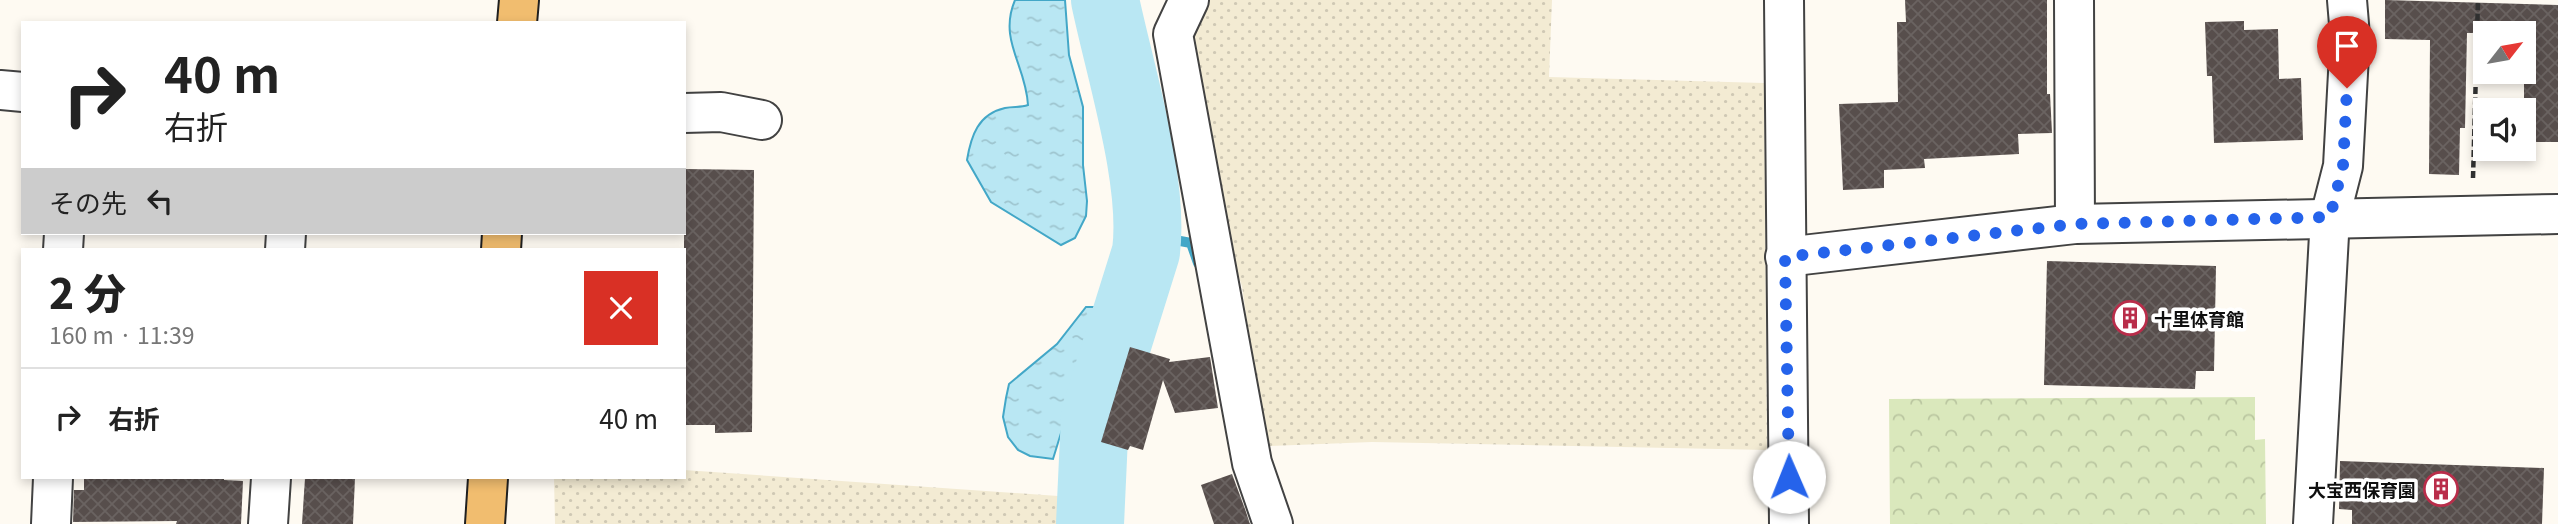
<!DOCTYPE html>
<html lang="ja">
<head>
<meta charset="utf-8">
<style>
  :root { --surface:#fff; --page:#f6f6f6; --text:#222; --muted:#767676; --line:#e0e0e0 }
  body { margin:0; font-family:Georgia,"Noto Sans JP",serif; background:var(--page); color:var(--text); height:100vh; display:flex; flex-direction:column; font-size:26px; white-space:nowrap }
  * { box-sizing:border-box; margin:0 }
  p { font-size:23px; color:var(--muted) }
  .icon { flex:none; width:38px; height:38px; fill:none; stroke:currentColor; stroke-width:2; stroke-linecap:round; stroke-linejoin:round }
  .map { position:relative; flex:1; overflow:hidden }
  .panel { position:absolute; left:21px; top:248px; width:665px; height:231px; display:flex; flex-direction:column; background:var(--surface); border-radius:0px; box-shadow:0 4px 10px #0003 }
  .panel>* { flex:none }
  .top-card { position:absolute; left:21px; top:21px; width:665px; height:214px; border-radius:0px; box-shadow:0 4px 10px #0003; background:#fff; color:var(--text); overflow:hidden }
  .needle { width:46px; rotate:59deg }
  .controls { position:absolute; left:2473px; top:21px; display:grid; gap:14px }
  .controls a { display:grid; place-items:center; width:63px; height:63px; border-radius:0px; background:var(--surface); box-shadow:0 4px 10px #0003; font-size:35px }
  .pin { position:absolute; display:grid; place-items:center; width:60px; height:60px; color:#fff; margin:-72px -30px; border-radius:50% 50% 50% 0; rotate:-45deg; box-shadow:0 0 7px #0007 }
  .pin .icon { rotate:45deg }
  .me { position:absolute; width:77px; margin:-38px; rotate:359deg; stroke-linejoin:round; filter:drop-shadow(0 0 5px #0008) }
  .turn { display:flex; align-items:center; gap:24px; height:147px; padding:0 28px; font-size:32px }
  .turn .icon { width:91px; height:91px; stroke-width:2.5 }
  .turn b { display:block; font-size:49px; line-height:60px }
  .then { display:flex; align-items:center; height:66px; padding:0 28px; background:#0003; gap:14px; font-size:26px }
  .round { display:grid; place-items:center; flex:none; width:74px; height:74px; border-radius:0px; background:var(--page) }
  .headline { display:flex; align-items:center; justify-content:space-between; height:119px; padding:0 28px }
  h1 { font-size:42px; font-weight:800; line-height:52px }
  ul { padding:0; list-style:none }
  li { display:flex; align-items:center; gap:21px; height:98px; padding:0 28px; border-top:2px solid var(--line) }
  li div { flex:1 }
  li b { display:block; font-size:26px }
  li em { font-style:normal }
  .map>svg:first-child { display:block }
  .farmland { fill:url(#farmland-dots) }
  .park { fill:url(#park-crowns) }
  .water { fill:url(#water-ripples); stroke:#43a7c7; stroke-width:2 }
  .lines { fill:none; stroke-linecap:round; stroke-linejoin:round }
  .stream { stroke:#43a7c7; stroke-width:10 }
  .river { stroke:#b9e7f3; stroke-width:68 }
  .building { fill:url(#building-cross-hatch) }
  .minor-casing { stroke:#424242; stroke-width:42 }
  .major-casing { stroke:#202020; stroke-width:42 }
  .path { stroke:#313131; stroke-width:4.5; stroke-dasharray:7 3.5; stroke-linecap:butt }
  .minor { stroke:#fff; stroke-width:38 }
  .major { stroke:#f1bd6f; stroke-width:38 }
  .route { stroke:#2563eb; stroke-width:12; stroke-dasharray:0 21.6 }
  .labels { text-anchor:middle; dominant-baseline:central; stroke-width:7; stroke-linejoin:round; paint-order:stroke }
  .poi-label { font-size:18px; font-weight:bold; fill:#0f0f0f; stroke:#fff; text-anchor:start }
</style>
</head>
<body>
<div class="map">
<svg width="2558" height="524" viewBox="0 0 2558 524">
  <defs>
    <pattern id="farmland-dots" width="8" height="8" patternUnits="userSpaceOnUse" patternTransform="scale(1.75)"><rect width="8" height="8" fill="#f3ebd3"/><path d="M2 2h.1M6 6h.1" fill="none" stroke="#cfc8b4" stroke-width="1.8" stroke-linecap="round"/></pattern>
    <pattern id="park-crowns" width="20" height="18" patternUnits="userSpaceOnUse" patternTransform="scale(1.75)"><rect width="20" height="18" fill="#dae8bc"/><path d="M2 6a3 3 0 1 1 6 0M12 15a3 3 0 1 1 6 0" fill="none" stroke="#bac6a0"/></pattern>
    <pattern id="water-ripples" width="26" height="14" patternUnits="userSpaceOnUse" patternTransform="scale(1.75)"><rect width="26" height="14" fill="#b9e7f3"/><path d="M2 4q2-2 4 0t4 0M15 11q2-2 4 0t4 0" fill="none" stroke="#9ec5cf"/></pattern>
    <pattern id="building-cross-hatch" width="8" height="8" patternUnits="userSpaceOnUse" patternTransform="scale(1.75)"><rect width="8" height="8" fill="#574e4c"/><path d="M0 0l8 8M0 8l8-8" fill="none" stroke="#6a6361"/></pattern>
  </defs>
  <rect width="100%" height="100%" fill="#fefaf2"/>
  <!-- farmland -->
  <g class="farmland">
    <polygon points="1200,0 1552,0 1549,77 1764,83 1767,450 1372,442 1270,446 1258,401 1242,286 1224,235 1182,34"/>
    <polygon points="684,470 1072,497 1072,524 555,524 554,478 684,478"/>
  </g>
  <!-- park -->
  <polygon class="park" points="2255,397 2255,440 2265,439 2266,524 1890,524 1889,399"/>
  <!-- water -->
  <g class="water">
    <path d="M1015 0H1065L1069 55 1083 107V165L1087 201 1086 216 1075 238 1061 245 991 202 967 160C971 136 978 114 1005 108 1014 106 1020 108 1028 105 1026 65 998 40 1015 0Z"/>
    <polygon points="1086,307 1094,307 1098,313 1053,459 1030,456 1018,450 1008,437 1003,417 1006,398 1009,384 1057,344"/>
  </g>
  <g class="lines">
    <!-- stream -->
    <polyline class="stream" points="1148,235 1191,243 1198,263"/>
    <!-- river -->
    <path class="river" d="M1090 524 1095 415 1146 252C1155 181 1120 72 1105 0"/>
  </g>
  <!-- building -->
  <g class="building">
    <polygon points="1905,0 2047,0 2047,94 2050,94 2052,133 2018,134 2019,154 1924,159 1925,168 1884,170 1884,188 1843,190 1839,104 1898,102 1897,22 1906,22"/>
    <polygon points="2385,0 2558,5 2558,142 2524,142 2524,33 2467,33 2465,128 2460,128 2459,175 2429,174 2430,40 2385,39"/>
    <polygon points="2244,21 2244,30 2278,29 2279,79 2301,78 2303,140 2214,143 2212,76 2207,76 2205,22"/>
    <polygon points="684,169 754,170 752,432 715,433 715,425 684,425"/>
    <polygon points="2047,261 2216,266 2214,371 2196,371 2195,389 2044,385"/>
    <polygon points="1130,347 1170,359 1169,362 1210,357 1218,408 1175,413 1163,380 1143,450 1130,446 1128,450 1101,442"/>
    <polygon points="2340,461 2544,468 2542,524 2352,524 2352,510 2339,509"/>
    <polygon points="1232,474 1245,509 1250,524 1214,524 1201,485"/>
    <polygon points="84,478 224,478 224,480 243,481 241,524 176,524 177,521 73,522 74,490 84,490"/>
    <polygon points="305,478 355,478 353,524 302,524"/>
  </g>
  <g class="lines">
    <!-- minor casing -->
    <g class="minor-casing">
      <g id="minor">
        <polyline points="1189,0 1173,34 1252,463 1273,524"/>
        <polyline points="1784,0 1789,524"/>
        <polyline points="2074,0 2075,224"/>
        <polyline points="0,90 23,92"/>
        <polyline points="684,113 721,112 762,120"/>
        <polyline points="63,250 64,233"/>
        <polyline points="285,250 286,233"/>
        <polyline points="1785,257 2075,224 2558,214"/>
        <polyline points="51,524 53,478"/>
        <polyline points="268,524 271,478"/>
        <polyline points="2313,524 2330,217 2343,166 2350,36 2347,0"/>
      </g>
    </g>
    <!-- major casing -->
    <g class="major-casing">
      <g id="major">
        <polyline points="517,23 519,0"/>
        <polyline points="501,250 502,233"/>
        <polyline points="485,524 488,478"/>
      </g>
    </g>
    <!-- path -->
    <polyline class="path" points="2473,178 2478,0"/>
    <!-- minor -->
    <use href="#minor" class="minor"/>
    <!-- major -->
    <use href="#major" class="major"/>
  </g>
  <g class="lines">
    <!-- route -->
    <polyline class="route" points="1789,477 1785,257 2075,224 2330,217 2343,166 2347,88"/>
  </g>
  <!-- icons -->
  <defs>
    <g id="building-ring" transform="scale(1.75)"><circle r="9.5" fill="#fff" stroke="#b92d4a" stroke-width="1.5"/><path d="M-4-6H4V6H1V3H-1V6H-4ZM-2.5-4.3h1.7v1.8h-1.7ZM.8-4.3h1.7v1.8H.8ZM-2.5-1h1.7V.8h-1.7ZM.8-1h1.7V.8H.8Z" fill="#b92d4a"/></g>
  </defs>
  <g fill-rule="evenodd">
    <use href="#building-ring" x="2130" y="318"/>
    <use href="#building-ring" x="2441" y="489"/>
  </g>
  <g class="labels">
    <!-- poi labels -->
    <g class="poi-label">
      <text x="2154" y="318">十里体育館</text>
      <text x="2416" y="489" text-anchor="end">大宝西保育園</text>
    </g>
  </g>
</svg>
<div class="controls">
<a><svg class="needle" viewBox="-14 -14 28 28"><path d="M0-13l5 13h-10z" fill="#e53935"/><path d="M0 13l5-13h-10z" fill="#767676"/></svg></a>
<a><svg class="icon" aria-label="sound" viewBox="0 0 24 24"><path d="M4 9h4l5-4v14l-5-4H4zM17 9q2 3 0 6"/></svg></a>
</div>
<div class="pin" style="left:2347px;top:88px;background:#d93025"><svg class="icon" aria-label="arrive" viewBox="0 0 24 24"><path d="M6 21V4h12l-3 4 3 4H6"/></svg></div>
<svg class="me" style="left:1789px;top:477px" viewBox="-20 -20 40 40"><circle r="19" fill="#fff"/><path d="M0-13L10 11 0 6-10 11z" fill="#2563eb"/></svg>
<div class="top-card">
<div class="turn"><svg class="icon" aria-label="right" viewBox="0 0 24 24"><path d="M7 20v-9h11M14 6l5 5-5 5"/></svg><div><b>40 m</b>右折</div></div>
<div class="then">その先<svg class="icon" aria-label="left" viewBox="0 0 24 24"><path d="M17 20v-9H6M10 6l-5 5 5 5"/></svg></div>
</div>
<section class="panel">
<div class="headline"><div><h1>2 分</h1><p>160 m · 11:39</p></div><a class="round" style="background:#d93025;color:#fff"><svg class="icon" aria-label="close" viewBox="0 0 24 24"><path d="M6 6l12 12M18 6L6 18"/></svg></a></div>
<ul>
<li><svg class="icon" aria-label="right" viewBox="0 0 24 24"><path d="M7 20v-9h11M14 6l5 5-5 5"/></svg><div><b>右折</b></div><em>40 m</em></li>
</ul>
</section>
</div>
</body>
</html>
